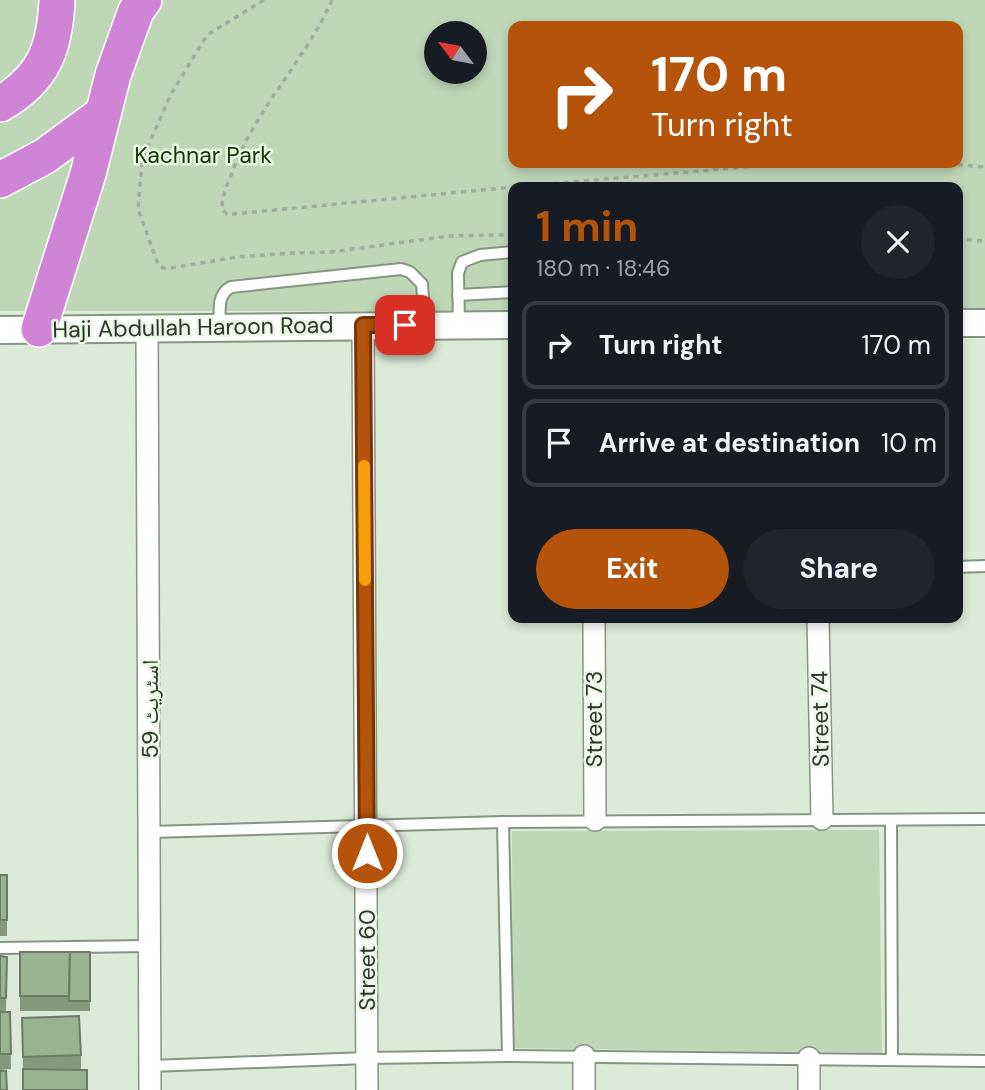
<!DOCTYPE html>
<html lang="en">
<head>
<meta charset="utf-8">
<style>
  :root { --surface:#171b24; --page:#20242c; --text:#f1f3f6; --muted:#9ea1a6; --line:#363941; --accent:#b45309 }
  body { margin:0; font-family:"DM Sans","Noto Naskh Arabic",sans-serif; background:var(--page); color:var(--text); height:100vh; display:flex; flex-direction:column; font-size:26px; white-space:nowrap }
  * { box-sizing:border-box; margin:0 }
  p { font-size:23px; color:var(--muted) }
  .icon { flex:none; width:38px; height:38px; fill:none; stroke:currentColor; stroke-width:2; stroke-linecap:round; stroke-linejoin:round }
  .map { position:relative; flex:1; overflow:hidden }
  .sheet { position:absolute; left:508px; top:182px; width:455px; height:441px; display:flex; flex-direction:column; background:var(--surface); border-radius:14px; box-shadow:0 4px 10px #0003 }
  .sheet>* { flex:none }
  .top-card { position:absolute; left:508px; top:21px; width:455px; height:147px; border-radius:14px; box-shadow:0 4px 10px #0003; background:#b45309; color:#fff; overflow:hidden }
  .needle { width:46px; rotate:302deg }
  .tools { position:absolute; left:424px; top:21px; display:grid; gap:14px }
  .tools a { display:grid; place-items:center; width:63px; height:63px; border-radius:50%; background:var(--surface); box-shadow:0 4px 10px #0003; font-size:35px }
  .pin { position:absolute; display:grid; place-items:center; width:60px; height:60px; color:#fff; margin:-30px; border-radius:14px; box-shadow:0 4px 10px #0006 }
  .me { position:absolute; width:77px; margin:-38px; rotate:0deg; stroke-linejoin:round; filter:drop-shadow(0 0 5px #0008) }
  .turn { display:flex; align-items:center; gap:24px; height:147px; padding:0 28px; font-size:32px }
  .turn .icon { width:91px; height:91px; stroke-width:2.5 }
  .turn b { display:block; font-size:49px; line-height:60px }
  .round { display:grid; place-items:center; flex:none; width:74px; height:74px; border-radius:37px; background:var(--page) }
  .headline { display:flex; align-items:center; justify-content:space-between; height:119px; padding:0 28px }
  h1 { font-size:42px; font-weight:700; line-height:52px; color:var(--accent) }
  .action { display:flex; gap:14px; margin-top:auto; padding:14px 28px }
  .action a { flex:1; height:80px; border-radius:42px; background:var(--accent); color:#fff; font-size:28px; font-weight:700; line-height:80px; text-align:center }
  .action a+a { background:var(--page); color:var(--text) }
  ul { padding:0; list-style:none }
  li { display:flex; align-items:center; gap:21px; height:88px; margin:0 14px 10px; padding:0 14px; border:4px solid var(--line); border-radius:14px }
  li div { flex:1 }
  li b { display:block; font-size:26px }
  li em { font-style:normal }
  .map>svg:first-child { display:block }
  .green { fill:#bed7b7; fill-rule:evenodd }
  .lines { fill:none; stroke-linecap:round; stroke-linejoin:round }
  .service-casing { stroke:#879483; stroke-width:14 }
  .minor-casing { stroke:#879483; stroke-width:24 }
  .tertiary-casing { stroke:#879483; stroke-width:30 }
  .trunk-casing { stroke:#fff; stroke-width:38 }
  .path { stroke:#a1ad9e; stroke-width:3.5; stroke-dasharray:5 5; stroke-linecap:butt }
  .service { stroke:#fff; stroke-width:10 }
  .minor { stroke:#fff; stroke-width:21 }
  .tertiary { stroke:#fff; stroke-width:26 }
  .trunk { stroke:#d084d6; stroke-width:35 }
  .wall { fill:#829a7b }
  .building { fill:#97b38f; stroke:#6a7d64; stroke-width:2 }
  .route-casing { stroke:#753606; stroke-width:18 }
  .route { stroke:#b45309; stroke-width:12 }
  .slow { stroke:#f59e0b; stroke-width:12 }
  .labels { text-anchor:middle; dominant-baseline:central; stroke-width:5; stroke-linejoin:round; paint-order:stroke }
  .park-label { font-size:23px; fill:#123703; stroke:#eaf9e5 }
  .street-label { font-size:23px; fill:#2e342c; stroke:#eaf9e5 }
</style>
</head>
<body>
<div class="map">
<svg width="985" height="1090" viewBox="0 0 985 1090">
  <rect width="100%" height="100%" fill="#dcebd8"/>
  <!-- green -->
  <g class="green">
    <path d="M0 0H985V312H957V187H513V311H0ZM513 26H957V163H513ZM436 33H474V72H436Z"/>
    <polygon points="879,830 882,1053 513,1048 512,831"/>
  </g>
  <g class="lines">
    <!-- service casing -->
    <g class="service-casing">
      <g id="service">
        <polyline points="458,295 513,292"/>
        <polyline points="459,325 458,273 462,262 480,255 513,252"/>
        <path d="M220 327C220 312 216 295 231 287L401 269 410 272 422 284 425 325"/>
        <polyline points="957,567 985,566"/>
        <polyline points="891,820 892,1060"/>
        <polyline points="503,822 508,1056"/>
        <polyline points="151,832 503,822 985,819"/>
        <polyline points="0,948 149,946"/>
        <polyline points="150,1066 367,1058 508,1056 985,1061"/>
      </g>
    </g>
    <!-- minor casing -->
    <g class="minor-casing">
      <g id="minor">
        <polyline points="363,325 367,1090"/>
        <polyline points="147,327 150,1090"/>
        <polyline points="594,618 595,820"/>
        <polyline points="818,618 822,819"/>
        <polyline points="584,1056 584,1090"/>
        <polyline points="809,1058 809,1090"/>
      </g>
    </g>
    <!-- tertiary casing -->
    <g class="tertiary-casing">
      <g id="tertiary">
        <polyline points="957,323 985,323"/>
        <polyline points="0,330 513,325"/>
      </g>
    </g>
    <!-- trunk casing -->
    <g class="trunk-casing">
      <g id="trunk">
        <path d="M0 104C44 79 55 48 57 0"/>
        <polyline points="0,180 45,156 102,114"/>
        <polyline points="39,329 88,174 113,75 136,11 144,0"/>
      </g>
    </g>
    <!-- path -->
    <g class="path">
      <polyline points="264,0 207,35 171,94 142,160 138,209 158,264 163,268 171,268 237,257 292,253 331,252 449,236 504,235"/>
      <path d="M332 0C305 61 255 109 232 173 227 185 222 196 222 209L227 214H233L513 187"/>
      <polyline points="938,163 985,167"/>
      <polyline points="514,187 792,163"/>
      <polyline points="957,239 985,241"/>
    </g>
    <!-- service -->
    <use href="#service" class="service"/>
    <!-- minor -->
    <use href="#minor" class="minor"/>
    <!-- tertiary -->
    <use href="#tertiary" class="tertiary"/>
    <!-- trunk -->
    <use href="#trunk" class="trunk"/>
  </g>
  <!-- wall -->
  <g class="wall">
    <rect x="0" y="875" width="7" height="61"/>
    <rect x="20" y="952" width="70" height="59"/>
    <polygon points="0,956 7,957 6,1012 10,1012 11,1069 0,1070"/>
    <polygon points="22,1018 81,1055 81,1070 23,1072"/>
  </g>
  <!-- building -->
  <g class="building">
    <rect x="0" y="875" width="7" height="45"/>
    <polygon points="20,952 70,952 69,996 20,996"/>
    <polygon points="70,952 90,952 90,1001 69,1001"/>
    <polygon points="0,956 7,957 6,998 0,998"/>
    <polygon points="0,1012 10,1012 11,1054 0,1054"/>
    <polygon points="79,1016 81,1055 23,1057 22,1018"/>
    <polygon points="23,1069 87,1070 87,1090 23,1090"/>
    <polygon points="0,1071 6,1071 7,1090 0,1090"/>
  </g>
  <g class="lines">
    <!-- route casing -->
    <g class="route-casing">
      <polyline id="route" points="367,853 363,325 405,325"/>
    </g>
    <!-- route -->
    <use href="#route" class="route"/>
    <!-- slow -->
    <polyline class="slow" points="364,466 365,580"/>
  </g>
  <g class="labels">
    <!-- park labels -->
    <g class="park-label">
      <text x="203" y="155">Kachnar Park</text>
    </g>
    <!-- street labels -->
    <g class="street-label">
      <text transform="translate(193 327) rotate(-1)">Haji Abdullah Haroon Road</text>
      <text transform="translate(150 709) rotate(-90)">اسٹریٹ 59</text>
      <text transform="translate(594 719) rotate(-90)">Street 73</text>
      <text transform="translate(820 719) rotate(-91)">Street 74</text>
      <text transform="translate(367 960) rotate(-90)">Street 60</text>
    </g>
  </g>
</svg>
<div class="tools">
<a><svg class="needle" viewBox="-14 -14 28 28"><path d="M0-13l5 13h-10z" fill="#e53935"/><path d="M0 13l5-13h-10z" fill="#9ea1a6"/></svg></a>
</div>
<div class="pin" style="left:405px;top:325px;background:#d93025"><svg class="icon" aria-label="arrive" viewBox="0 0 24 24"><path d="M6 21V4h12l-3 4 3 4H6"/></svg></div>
<svg class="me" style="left:367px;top:853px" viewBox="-20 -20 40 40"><circle r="17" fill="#b45309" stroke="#fff" stroke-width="3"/><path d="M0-11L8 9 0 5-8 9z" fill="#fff"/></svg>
<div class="top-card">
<div class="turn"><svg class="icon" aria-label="right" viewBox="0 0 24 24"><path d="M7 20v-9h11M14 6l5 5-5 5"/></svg><div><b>170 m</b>Turn right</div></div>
</div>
<section class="sheet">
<div class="headline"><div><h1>1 min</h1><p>180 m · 18:46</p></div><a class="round"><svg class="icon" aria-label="close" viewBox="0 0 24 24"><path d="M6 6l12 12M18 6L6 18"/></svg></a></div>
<ul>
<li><svg class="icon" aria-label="right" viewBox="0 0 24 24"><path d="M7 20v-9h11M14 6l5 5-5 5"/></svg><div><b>Turn right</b></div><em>170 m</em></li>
<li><svg class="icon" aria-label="arrive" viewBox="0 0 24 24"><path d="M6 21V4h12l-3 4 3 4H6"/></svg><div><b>Arrive at destination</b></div><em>10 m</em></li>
</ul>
<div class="action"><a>Exit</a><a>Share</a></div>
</section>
</div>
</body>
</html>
